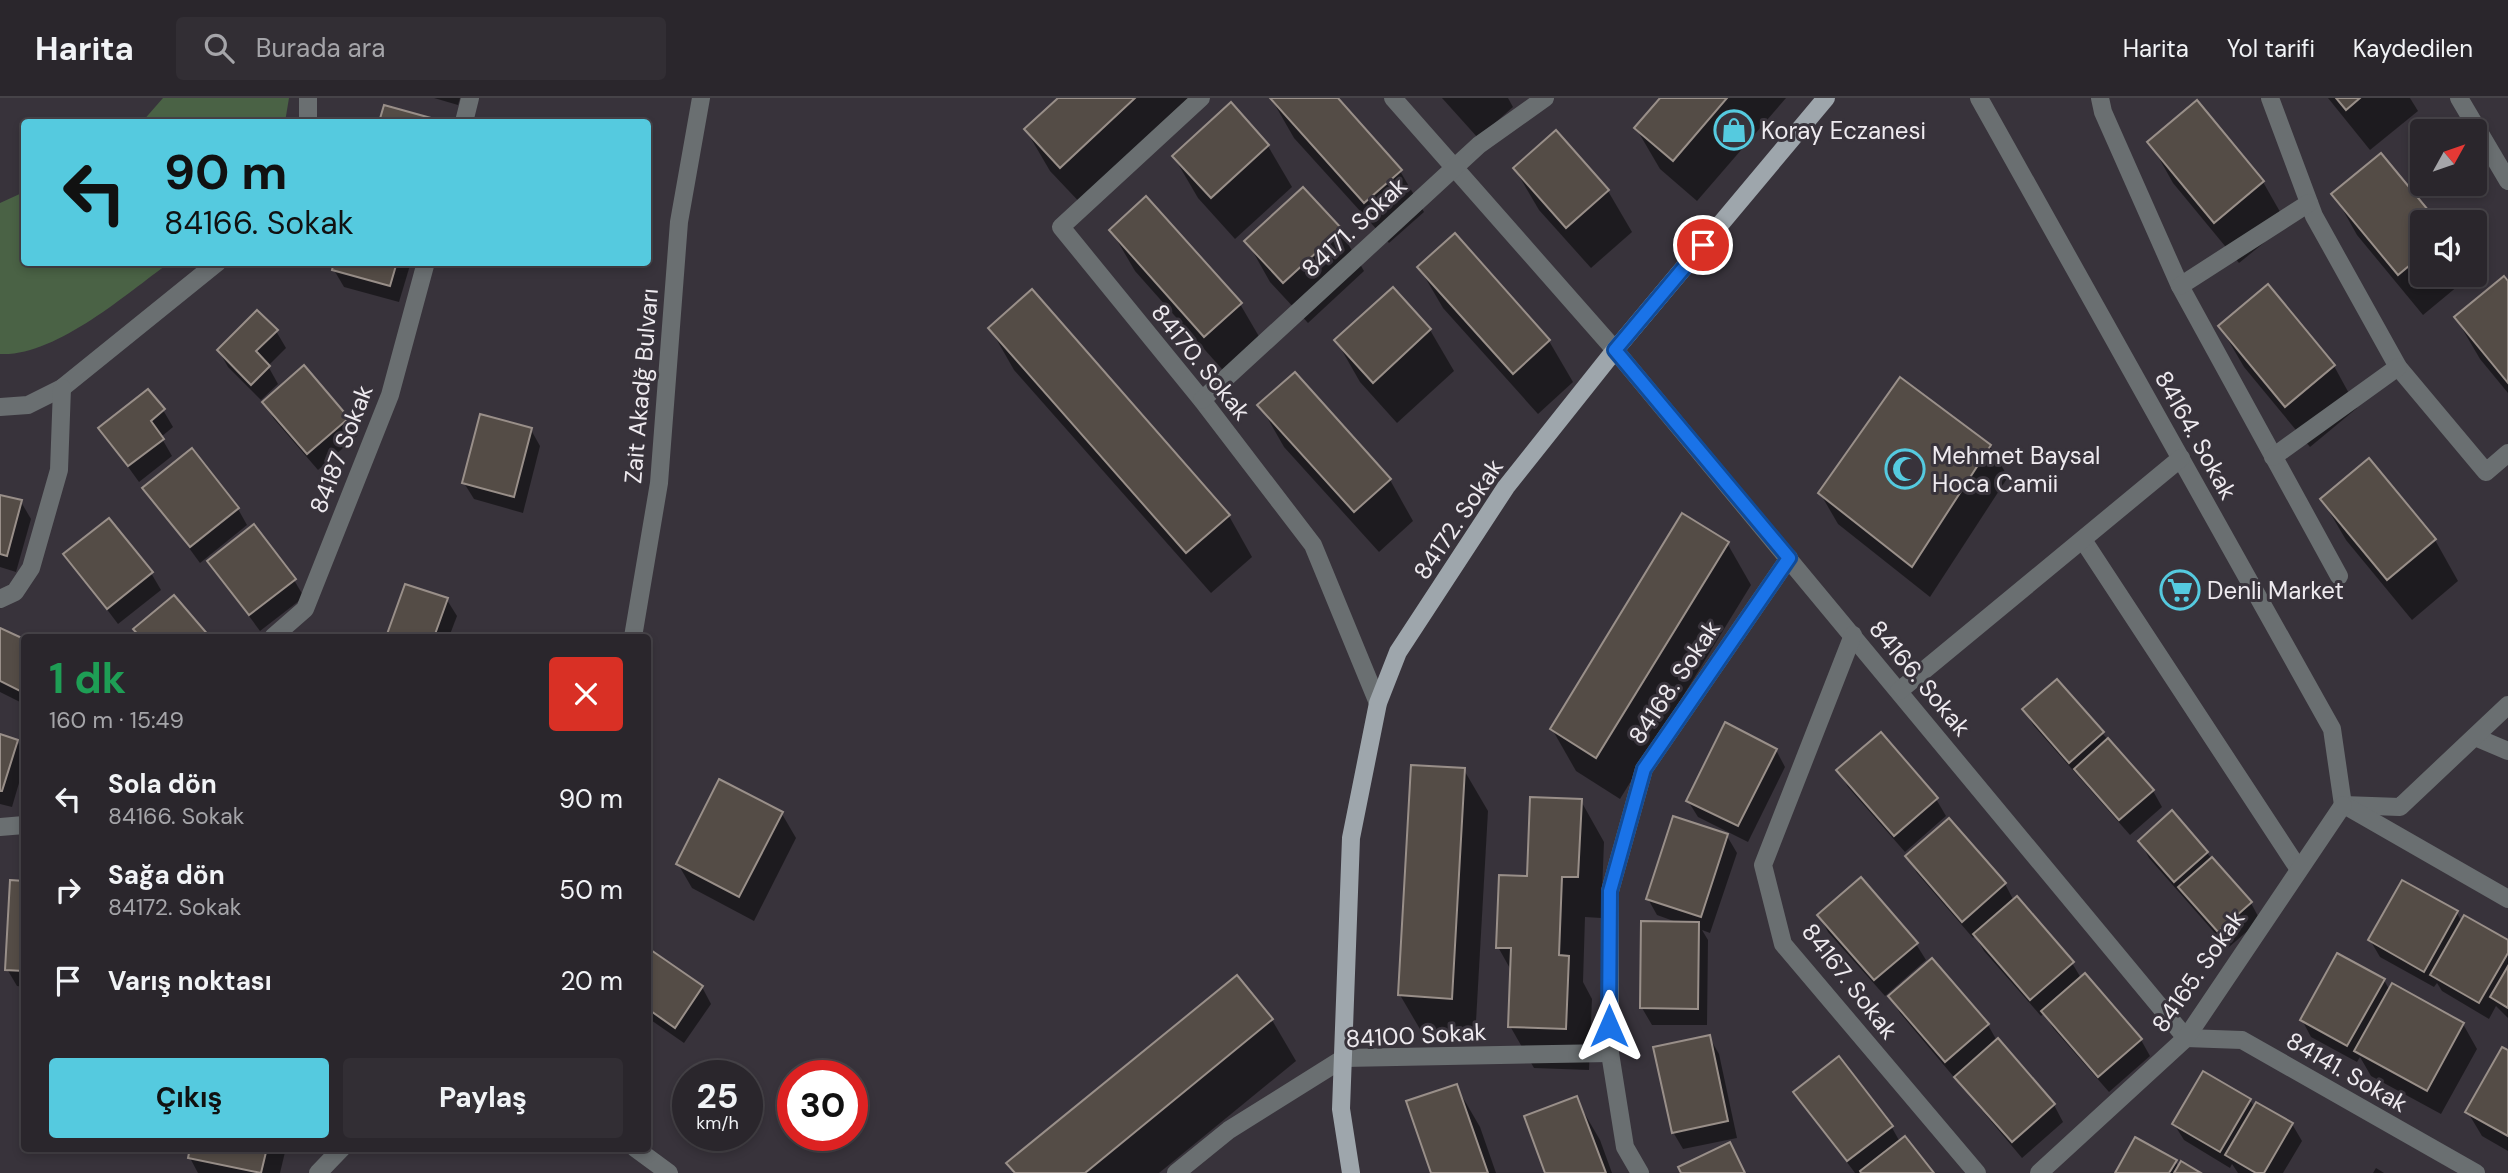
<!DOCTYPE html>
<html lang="tr">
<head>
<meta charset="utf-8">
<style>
  :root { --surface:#2a262c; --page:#322e34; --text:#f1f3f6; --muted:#a5a5a9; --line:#464348; --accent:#55cadf }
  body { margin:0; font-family:"DM Sans",sans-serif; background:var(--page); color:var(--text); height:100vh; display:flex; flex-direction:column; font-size:26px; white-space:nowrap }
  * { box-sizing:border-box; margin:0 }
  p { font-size:23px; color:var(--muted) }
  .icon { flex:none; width:38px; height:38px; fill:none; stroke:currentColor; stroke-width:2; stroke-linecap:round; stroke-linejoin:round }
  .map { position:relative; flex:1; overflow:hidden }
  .drawer { position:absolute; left:21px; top:536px; width:630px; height:518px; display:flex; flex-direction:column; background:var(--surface); border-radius:7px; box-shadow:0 4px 10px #0003,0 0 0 2px var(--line) }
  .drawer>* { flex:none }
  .banner { position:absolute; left:21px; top:21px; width:630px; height:147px; border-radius:7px; box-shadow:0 4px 10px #0003,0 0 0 2px var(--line); background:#55cadf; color:#111; overflow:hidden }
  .needle { width:46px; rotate:50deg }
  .controls { position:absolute; left:2410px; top:21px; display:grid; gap:14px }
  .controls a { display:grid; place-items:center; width:77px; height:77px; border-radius:7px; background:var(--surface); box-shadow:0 4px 10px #0003,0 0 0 2px var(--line); font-size:35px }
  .speed { position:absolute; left:672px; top:962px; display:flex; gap:14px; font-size:35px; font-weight:700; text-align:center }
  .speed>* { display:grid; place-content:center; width:91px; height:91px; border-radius:50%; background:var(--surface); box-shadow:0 4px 10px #0003,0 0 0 2px var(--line); line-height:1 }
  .speed small { font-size:18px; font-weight:400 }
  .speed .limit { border:10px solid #d22; background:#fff; color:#111 }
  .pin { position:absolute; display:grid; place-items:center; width:60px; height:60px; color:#fff; margin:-30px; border:4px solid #fff; border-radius:50%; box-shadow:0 2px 7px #0007 }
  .me { position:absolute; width:77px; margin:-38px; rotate:0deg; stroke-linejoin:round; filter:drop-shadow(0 0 5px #0008) }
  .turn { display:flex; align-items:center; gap:24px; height:147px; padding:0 28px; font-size:32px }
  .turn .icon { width:91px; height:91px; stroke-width:2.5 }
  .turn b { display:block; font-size:49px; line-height:60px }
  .round { display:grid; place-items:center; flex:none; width:74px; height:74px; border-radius:7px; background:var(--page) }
  .summary { display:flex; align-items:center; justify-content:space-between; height:119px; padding:0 28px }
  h1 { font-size:42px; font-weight:700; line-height:52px; color:#1e9e55 }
  .cta { display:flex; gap:14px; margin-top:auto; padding:14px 28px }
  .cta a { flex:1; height:80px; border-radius:7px; background:var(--accent); color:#111; font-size:28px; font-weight:700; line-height:80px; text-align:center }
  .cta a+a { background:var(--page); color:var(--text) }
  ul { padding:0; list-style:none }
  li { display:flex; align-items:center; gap:21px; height:91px; padding:0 28px }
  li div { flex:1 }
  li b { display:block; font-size:26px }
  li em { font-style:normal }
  header { display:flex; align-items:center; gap:42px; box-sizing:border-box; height:98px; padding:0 35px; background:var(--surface); border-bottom:2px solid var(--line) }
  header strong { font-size:33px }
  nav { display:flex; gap:38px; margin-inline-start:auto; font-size:24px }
  .search { width:490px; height:63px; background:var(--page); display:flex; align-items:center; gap:18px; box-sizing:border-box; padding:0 24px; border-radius:7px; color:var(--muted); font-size:26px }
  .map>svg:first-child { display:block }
  .green { fill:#4a6245 }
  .shadow { fill:#0007 }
  .building { fill:#544c46; stroke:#998f89; stroke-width:2 }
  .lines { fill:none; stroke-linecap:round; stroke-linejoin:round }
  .minor { stroke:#6a6f71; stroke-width:18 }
  .major { stroke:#9ea6ac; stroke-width:18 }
  .route-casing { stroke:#114b97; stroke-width:18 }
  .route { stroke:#1a73e8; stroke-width:12 }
  .labels { text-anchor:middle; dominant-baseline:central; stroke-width:6; stroke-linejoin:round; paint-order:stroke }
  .poi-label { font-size:24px; fill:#eeeaef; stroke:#38333b; text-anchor:start }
  .street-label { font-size:24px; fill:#eeeaef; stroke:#38333b }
</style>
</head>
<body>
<header>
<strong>Harita</strong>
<div class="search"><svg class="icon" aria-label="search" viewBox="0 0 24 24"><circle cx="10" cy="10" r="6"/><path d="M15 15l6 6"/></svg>Burada ara</div>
<nav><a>Harita</a><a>Yol tarifi</a><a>Kaydedilen</a></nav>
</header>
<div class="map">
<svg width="2508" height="1075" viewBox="0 0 2508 1075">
  <rect width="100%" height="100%" fill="#38333b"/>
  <!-- green -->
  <g class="green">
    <polygon points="163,0 289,0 285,24 142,24"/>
    <path d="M24 94V164L169 165C126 196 55 259 0 256V105Z"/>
  </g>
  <!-- shadow -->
  <g class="shadow">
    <polygon points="434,0 460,0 458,7"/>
    <polygon points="1060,0 1191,0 1085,110 1050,73 1026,32"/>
    <polygon points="1271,0 1335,0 1400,73 1424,114 1389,145 1294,40"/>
    <polygon points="1442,0 1508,0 1513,9 1478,40"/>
    <polygon points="1662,0 1786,0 1697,103 1660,71 1636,30"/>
    <polygon points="2328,0 2410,0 2418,13 2370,52"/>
    <polygon points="2197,5 2263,84 2287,126 2239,165 2173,85 2150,44"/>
    <polygon points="385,10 430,21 432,24 381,24"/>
    <polygon points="1268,48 1292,89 1235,141 1198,100 1174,59"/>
    <polygon points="2380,57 2436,124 2422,124 2422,177 2470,178 2423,217 2357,137 2334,96"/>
    <polygon points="1515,71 1608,93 1632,134 1591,170 1539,112"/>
    <polygon points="1111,132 1240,206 1264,247 1229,279 1135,173"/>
    <polygon points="1340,132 1364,173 1308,225 1270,184 1247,143"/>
    <polygon points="1455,138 1549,243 1573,284 1538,316 1443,210 1419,169"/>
    <polygon points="336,164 411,164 399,204 344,189 334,172"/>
    <polygon points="2508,186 2508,295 2480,261 2456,220"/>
    <polygon points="2268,189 2334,268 2357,310 2310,349 2244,269 2220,228"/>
    <polygon points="990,230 1229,418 1252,459 1211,495 1014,272"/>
    <polygon points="1430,232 1454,273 1397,325 1360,284 1336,242"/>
    <polygon points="276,233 286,250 268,268 278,286 261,302 228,269 219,253"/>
    <polygon points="264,305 348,321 358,337 318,372 274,321"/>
    <polygon points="1260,307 1390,382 1413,423 1379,454 1284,349"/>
    <polygon points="163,312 173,329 161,339 172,358 139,384 100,330"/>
    <polygon points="531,332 540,348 523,415 474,401 464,385"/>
    <polygon points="1990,348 2008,379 1930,499 1838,426 1820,395"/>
    <polygon points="145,390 238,411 247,427 200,465"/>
    <polygon points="0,398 21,404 31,421 16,474 0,469"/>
    <polygon points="2322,401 2435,442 2458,483 2412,522 2346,442"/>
    <polygon points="1727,445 1751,487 1620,701 1576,673 1552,631"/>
    <polygon points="65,456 151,475 161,492 118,526"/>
    <polygon points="209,464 294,482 304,499 260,533"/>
    <polygon points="447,502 457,518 449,539 388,539"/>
    <polygon points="0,532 24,543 24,606 0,594"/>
    <polygon points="2024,612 2102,635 2153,693 2162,709 2130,737 2034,628"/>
    <polygon points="0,638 17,643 24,656 24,668 12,709 0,706"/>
    <polygon points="1776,652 1785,669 1748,744 1698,719 1688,703"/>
    <polygon points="1464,672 1488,713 1475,941 1424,938 1400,897"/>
    <polygon points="1839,673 1936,701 1946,718 1905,754 1848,689"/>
    <polygon points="1581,703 1604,744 1601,820 1585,819 1583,884 1592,901 1589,972 1534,970 1510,928 1512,874 1498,849 1529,780"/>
    <polygon points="782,716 796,740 754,823 692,790 678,766"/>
    <polygon points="1948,722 2005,786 2014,803 2072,865 2081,880 2141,942 2150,958 2109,994 2053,930 2044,915 2041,918 1984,853 1975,838 1973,840 1917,775 1907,758"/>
    <polygon points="1727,738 1737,755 1710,835 1702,832 1708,842 1707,927 1652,927 1642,910 1679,825 1657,817 1648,801"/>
    <polygon points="2140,743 2207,755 2251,805 2260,822 2228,850 2149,760"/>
    <polygon points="12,784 24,785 24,889 17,888 7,871"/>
    <polygon points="2457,815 2462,824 2508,844 2508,920 2496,908 2489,921 2442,893 2437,885 2434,889 2380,859 2370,842"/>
    <polygon points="1819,817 1916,846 1926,862 1885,898 1828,834"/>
    <polygon points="648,852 702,889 711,906 684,945 648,920"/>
    <polygon points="2384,882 2390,893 2463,926 2477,951 2441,1016 2371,978 2360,959 2357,964 2311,939 2302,922"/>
    <polygon points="1890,898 1988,927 1997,943 2054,1007 2063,1024 2022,1060 1900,915"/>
    <polygon points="1272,922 1296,963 1159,1075 1014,1075 1009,1065"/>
    <polygon points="1709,939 1719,956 1737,1040 1683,1051 1673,1034"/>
    <polygon points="2508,954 2508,1053 2482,1038 2467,1013"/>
    <polygon points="1456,988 1480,1029 1496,1075 1433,1075"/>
    <polygon points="1795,994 1891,1028 1900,1044 1932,1075 1855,1075"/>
    <polygon points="1576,1001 1600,1042 1612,1075 1547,1075"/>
    <polygon points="2250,1002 2255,1010 2292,1026 2302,1043 2283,1075 2238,1075 2232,1066 2230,1070 2184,1042 2174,1026"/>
    <polygon points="192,1050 286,1050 280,1075 198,1075 190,1060"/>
    <polygon points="2175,1063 2179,1070 2198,1075 2117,1075"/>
    <polygon points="2376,1070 2384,1075 2373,1075"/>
  </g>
  <!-- building -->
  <g class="building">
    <polygon points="1058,0 1135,0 1060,70 1024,31"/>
    <polygon points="1270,0 1338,0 1402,72 1364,105"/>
    <polygon points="1660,0 1727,0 1673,63 1634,30"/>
    <polygon points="2336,0 2360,0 2346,12"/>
    <polygon points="2197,2 2264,83 2214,125 2147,44"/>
    <polygon points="1231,4 1269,47 1211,100 1172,58"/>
    <polygon points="384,7 431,20 430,24 379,24"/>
    <polygon points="1556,32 1609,92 1566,130 1513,70"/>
    <polygon points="2381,55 2438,124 2422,124 2422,157 2398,177 2331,96"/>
    <polygon points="1303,89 1342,131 1283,185 1244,143"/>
    <polygon points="1146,98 1242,205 1204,239 1109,132"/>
    <polygon points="1455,135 1550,242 1513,276 1417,169"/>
    <polygon points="334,164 397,164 390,188 332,172"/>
    <polygon points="2504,178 2508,183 2508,285 2454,219"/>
    <polygon points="2268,186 2335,267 2285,309 2218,228"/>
    <polygon points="1393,189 1431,231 1373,285 1334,242"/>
    <polygon points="1032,191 1230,417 1186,455 988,230"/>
    <polygon points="257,212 278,232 256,253 270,268 251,287 217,252"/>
    <polygon points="304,267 349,320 307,356 262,304"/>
    <polygon points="1295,274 1391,381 1354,414 1257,307"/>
    <polygon points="1900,279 1991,347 1912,469 1818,395"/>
    <polygon points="148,291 165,311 151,323 164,341 128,368 98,330"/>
    <polygon points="480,316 532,330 514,399 462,385"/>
    <polygon points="192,350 239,410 190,449 142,390"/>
    <polygon points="2369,360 2436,441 2387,482 2320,401"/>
    <polygon points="0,397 22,402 7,458 0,456"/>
    <polygon points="1682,415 1729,444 1596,660 1550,631"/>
    <polygon points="109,420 153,474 107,511 63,456"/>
    <polygon points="254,426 296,481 249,517 207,463"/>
    <polygon points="405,486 448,500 434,539 386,539"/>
    <polygon points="174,497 210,539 140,539 133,531"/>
    <polygon points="0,530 24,541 24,595 0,583"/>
    <polygon points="2057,581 2104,634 2069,665 2022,611"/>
    <polygon points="1725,624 1777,651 1738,728 1686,703"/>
    <polygon points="1881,634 1938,700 1894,738 1836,672"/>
    <polygon points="0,636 18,642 2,693 0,693"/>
    <polygon points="2108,640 2154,692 2119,722 2074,671"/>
    <polygon points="1411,667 1465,670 1452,901 1398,897"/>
    <polygon points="719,681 783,714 739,799 676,766"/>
    <polygon points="1530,699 1582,701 1578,779 1562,779 1559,857 1569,858 1566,931 1508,929 1511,850 1496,850 1499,777 1527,778"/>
    <polygon points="2172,712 2208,754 2174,784 2138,743"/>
    <polygon points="1673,718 1728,736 1701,819 1646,801"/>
    <polygon points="1949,720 2006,785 1962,824 1905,758"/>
    <polygon points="2212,759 2252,804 2218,834 2178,789"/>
    <polygon points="1861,779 1918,845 1874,882 1817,817"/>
    <polygon points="10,782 24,783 24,873 5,872"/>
    <polygon points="2402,782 2458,813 2424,874 2368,842"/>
    <polygon points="2017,798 2074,864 2030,902 1973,836"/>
    <polygon points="2464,817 2508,842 2508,855 2479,905 2430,877"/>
    <polygon points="1641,823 1699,824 1698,911 1640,910"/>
    <polygon points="648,850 703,888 675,930 648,911"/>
    <polygon points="2337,855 2385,881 2347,948 2300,922"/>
    <polygon points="1932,860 1989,926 1945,964 1888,898"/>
    <polygon points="2508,868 2508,910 2490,899"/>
    <polygon points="2085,875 2142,941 2098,979 2041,913"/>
    <polygon points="1237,877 1273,921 1085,1075 1015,1075 1006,1065"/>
    <polygon points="2392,885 2464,925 2427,993 2354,953"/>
    <polygon points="1710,937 1728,1023 1672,1035 1653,949"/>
    <polygon points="1998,940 2055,1006 2012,1044 1954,979"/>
    <polygon points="2502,949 2508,952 2508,1038 2465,1014"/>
    <polygon points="1839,958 1893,1028 1847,1063 1793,994"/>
    <polygon points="2203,973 2251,1001 2220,1054 2172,1026"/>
    <polygon points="1457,986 1488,1075 1431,1075 1406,1003"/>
    <polygon points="1577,998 1606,1075 1545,1075 1524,1018"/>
    <polygon points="2256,1004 2293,1025 2264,1075 2256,1075 2225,1057"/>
    <polygon points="1905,1038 1934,1075 1861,1075 1860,1073"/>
    <polygon points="2135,1039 2177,1062 2169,1075 2115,1075"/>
    <polygon points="1730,1044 1745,1075 1681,1075 1678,1069"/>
    <polygon points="190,1050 267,1050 261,1075 188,1060"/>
    <polygon points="2181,1063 2201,1075 2174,1075"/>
  </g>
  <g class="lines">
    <!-- minor -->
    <g class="minor">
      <polyline points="1201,0 1061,129 1202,302 1313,447 1378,605"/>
      <polyline points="1393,0 1615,252 2186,940 2242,942 2476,1075"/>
      <polyline points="1979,0 2332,631 2343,707"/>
      <polyline points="2100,0 2103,14 2180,188 2339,478"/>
      <polyline points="2270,0 2314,118 2398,269 2486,374 2508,355"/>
      <polyline points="2459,0 2508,83"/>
      <polyline points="308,24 308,0"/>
      <polyline points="464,24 470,0"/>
      <polyline points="2180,188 2309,105"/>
      <polyline points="1202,302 1479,47 1545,0"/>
      <polyline points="0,309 28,307 62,290 218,164"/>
      <polyline points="2273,359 2398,269"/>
      <polyline points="2083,442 2298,770"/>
      <polyline points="0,501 15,494 31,470 59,372 62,290"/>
      <polyline points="1853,537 1763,767 1783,846 1977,1075"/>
      <polyline points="273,539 305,511 390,297 426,164"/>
      <polyline points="633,539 659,385 679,124 701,0"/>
      <polyline points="1899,593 2181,360"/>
      <polyline points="2475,639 2508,653"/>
      <polyline points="2343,707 2400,709 2508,607"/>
      <polyline points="2346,708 2508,801"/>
      <polyline points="0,729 24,727"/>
      <polyline points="635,1050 669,1075"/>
      <polyline points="318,1075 342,1050"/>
      <polyline points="1176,1075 1229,1032 1344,960 1610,955"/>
      <polyline points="1640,1075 1625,1049 1610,955 1610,793 1644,671 1789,460"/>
      <polyline points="2039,1075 2186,940 2343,707"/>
    </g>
    <!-- major -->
    <polyline class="major" points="1351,1075 1341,1011 1351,740 1378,605 1398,554 1506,389 1615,252 1826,0"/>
  </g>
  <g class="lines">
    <!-- route casing -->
    <g class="route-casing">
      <polyline id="route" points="1609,928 1610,793 1644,671 1789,460 1615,252 1703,147"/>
    </g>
    <!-- route -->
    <use href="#route" class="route"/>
  </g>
  <!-- icons -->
  <defs>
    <g id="shop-ring" transform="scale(2.0125)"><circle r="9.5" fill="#38333b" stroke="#55cadf" stroke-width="1.5"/><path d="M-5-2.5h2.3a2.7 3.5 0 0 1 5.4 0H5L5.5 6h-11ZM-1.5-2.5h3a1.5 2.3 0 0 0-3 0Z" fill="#55cadf"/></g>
    <g id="mosque-ring" transform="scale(2.0125)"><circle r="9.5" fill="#38333b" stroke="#55cadf" stroke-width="1.5"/><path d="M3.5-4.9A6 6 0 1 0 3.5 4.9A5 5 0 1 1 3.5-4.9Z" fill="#55cadf"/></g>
    <g id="supermarket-ring" transform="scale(2.0125)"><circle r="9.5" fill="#38333b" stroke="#55cadf" stroke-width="1.5"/><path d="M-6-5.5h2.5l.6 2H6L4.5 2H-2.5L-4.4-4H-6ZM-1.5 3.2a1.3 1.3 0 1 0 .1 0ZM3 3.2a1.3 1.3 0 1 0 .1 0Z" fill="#55cadf"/></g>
  </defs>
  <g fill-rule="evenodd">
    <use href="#shop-ring" x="1734" y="32"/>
    <use href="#mosque-ring" x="1905" y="371"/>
    <use href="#supermarket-ring" x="2180" y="492"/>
  </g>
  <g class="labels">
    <!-- poi labels -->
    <g class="poi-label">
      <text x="1761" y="32">Koray Eczanesi</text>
      <text x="1932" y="357">Mehmet Baysal<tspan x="1932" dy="28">Hoca Camii</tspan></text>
      <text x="2207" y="492">Denli Market</text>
    </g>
    <!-- street labels -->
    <g class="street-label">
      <text transform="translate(1354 129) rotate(-43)">84171. Sokak</text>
      <text transform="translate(1201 264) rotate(51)">84170. Sokak</text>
      <text transform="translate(641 288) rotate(-85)">Zait Akadğ Bulvarı</text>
      <text transform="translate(2196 337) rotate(61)">84164. Sokak</text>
      <text transform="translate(341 351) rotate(-69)">84187 Sokak</text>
      <text transform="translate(1458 421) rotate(-56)">84172. Sokak</text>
      <text transform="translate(1920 580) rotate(50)">84166. Sokak</text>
      <text transform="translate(1674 584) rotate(-56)">84168. Sokak</text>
      <text transform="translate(2198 873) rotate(-55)">84165. Sokak</text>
      <text transform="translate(1850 883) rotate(52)">84167. Sokak</text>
      <text transform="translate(1416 937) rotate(-3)">84100 Sokak</text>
      <text transform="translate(2347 974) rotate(30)">84141. Sokak</text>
    </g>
  </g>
</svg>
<div class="controls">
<a><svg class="needle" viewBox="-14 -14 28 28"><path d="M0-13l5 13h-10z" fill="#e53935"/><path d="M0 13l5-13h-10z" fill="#a5a5a9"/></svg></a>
<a><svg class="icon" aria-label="sound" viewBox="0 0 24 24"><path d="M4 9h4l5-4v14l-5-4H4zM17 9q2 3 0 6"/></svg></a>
</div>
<div class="speed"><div>25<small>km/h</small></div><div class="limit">30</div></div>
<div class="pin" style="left:1703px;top:147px;background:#d93025"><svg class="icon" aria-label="arrive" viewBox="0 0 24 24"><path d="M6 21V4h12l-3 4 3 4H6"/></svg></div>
<svg class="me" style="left:1609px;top:928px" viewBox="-20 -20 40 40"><path d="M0-17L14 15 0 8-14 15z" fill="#1a73e8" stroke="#fff" stroke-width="4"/></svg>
<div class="banner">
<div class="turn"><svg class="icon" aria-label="left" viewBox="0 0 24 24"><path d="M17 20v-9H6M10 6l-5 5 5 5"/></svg><div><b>90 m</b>84166. Sokak</div></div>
</div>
<section class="drawer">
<div class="summary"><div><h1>1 dk</h1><p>160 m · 15:49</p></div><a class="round" style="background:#d93025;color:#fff"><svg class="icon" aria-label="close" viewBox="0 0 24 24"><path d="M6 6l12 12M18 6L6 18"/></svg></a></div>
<ul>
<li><svg class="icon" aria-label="left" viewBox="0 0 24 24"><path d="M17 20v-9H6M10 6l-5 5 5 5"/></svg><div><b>Sola dön</b><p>84166. Sokak</p></div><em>90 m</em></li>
<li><svg class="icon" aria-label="right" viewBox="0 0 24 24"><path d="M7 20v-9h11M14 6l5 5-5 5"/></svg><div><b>Sağa dön</b><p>84172. Sokak</p></div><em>50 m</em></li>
<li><svg class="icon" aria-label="arrive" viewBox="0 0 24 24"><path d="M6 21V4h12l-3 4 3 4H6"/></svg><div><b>Varış noktası</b></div><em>20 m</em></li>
</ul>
<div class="cta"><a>Çıkış</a><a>Paylaş</a></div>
</section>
</div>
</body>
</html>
